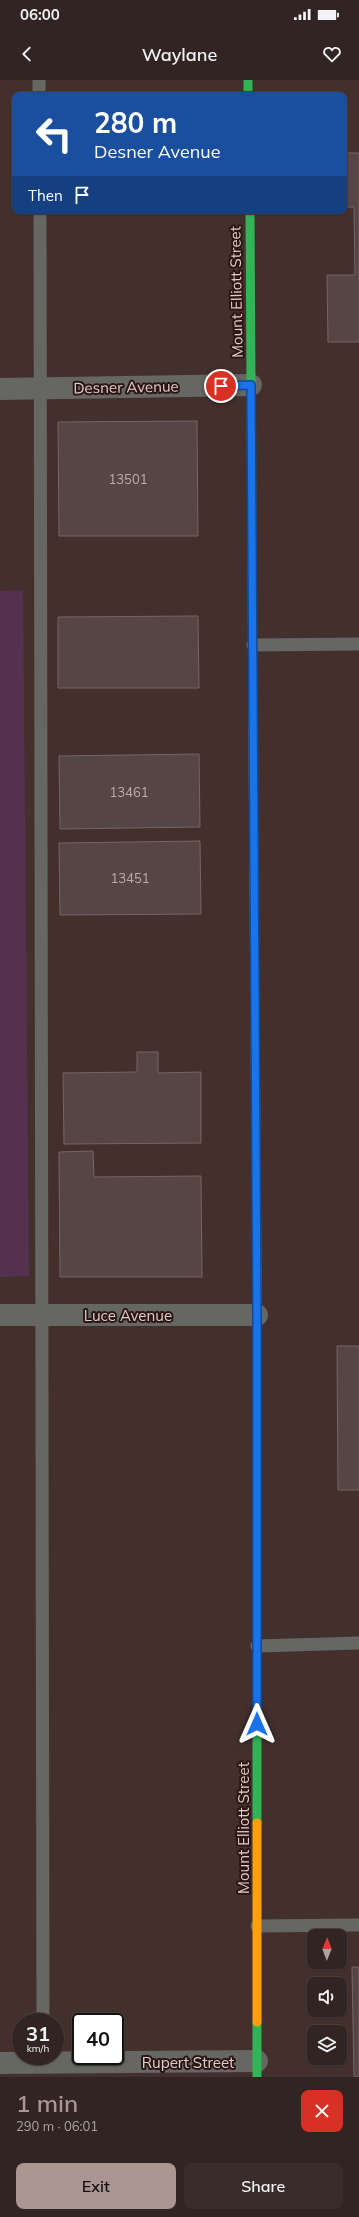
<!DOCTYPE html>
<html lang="en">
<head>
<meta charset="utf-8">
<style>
  :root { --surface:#322422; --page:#3a2c2a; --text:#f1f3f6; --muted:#a8a4a5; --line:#4d4140; --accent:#ab9591 }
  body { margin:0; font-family:Mulish,sans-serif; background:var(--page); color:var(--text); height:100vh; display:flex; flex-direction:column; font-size:15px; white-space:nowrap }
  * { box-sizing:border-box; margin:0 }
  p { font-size:13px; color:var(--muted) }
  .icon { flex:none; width:22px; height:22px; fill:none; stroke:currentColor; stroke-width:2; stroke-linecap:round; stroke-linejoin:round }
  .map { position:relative; height:1997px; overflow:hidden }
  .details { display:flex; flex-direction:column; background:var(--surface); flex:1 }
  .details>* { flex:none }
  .hud { position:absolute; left:12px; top:12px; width:335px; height:122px; border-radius:8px; box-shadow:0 1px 3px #0004,0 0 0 1px var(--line); background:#1a4fa0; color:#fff; overflow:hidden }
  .needle { width:26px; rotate:1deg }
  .buttons { position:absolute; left:307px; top:1849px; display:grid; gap:8px }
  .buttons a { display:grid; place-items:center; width:40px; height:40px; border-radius:8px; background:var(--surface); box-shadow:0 1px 3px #0004,0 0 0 1px var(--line); font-size:20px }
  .speed { position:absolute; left:12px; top:1933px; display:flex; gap:8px; font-size:20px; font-weight:700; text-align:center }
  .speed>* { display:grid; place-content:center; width:52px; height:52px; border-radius:50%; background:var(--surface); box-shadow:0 1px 3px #0004,0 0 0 1px var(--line); line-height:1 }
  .speed small { font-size:10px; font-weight:400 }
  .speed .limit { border:2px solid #111; border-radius:6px; background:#fff; color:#111 }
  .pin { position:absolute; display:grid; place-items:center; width:34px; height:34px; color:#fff; margin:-17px; border:2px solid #fff; border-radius:50%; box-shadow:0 1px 4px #0007 }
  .me { position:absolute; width:44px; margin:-22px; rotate:0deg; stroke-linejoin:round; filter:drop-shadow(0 0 3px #0008) }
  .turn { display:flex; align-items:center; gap:14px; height:84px; padding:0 16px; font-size:18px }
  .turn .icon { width:52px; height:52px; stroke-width:2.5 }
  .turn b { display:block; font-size:28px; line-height:34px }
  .then { display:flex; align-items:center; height:38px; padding:0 16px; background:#0003; gap:8px; font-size:15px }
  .round { display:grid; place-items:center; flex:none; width:42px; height:42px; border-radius:8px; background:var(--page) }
  .headline { display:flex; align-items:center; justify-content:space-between; height:68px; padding:0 16px }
  h1 { font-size:24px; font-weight:600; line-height:30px; color:var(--accent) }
  .cta { display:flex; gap:8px; margin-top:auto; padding:8px 16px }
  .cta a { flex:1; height:46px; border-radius:8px; background:var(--accent); color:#111; font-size:16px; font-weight:600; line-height:46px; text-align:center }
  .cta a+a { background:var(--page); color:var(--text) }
  .status { display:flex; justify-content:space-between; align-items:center; height:28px; padding:0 20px; background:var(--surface); direction:ltr }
  .status svg { height:11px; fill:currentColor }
  header { display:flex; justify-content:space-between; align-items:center; height:52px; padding:0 16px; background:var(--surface); font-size:18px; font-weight:600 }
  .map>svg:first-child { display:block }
  .green { fill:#54314e }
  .building { fill:#554545; stroke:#776565 }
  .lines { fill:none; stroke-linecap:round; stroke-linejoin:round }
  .lane { stroke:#666663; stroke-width:13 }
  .street { stroke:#666663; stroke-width:22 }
  .fast { stroke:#30b455; stroke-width:9 }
  .slow { stroke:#ff9f0a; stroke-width:9 }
  .route-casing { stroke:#114b97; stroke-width:10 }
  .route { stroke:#1a73e8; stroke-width:7 }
  .labels { text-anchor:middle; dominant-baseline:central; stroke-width:4; stroke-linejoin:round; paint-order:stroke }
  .number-label { font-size:13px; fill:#c0aaa6 }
  .street-label { font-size:15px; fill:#e3ccc7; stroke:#281714 }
</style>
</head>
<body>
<div class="status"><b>06:00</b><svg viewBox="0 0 49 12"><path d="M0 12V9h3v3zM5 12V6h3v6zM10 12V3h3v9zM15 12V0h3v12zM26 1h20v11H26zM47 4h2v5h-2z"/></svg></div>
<header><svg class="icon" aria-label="back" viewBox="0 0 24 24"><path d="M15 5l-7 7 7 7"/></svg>Waylane<svg class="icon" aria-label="heart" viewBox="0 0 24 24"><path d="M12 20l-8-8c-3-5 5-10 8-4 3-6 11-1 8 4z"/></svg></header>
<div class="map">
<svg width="359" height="1997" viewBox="0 0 359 1997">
  <rect width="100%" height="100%" fill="#43302d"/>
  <!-- green -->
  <polygon class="green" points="23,510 29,1196 0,1197 0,511"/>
  <!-- building -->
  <g class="building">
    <polygon points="344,73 359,73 359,262 328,262 327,195 355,195 354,127 344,127"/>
    <polygon points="197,341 198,456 59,456 58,342"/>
    <polygon points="198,536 199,608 58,608 58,537"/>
    <polygon points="199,674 200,747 60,749 59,676"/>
    <polygon points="200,761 201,834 60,835 59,763"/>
    <polygon points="137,972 158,972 158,993 201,992 201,1063 64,1064 63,993 137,992"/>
    <polygon points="93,1071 94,1097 201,1096 202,1197 60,1197 59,1072"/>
    <polygon points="337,1266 359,1266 359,1410 338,1410"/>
    <polygon points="352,1887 359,1887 359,1997 354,1997"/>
  </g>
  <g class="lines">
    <!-- lane -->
    <g class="lane">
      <polyline points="39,0 39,15"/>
      <polyline points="40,131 43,1942"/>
      <polyline points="253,565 359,564"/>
      <polyline points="257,1566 359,1563"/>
      <polyline points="257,1846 359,1845"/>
    </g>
    <!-- street -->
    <g class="street">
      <polyline points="0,309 251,305"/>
      <polyline points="0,1235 257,1235"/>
      <polyline points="0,1983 257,1981"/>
    </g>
    <!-- fast -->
    <g class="fast">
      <polyline points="248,0 248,15"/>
      <polyline points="250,131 253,650"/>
      <polyline points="254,810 257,1190"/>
      <polyline points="257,1321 257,1743"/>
      <polyline points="257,1942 257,1997"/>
    </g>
    <!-- slow -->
    <g class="slow">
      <polyline points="253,650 254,810"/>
      <polyline points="257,1190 257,1321"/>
      <polyline points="257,1743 257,1942"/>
    </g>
  </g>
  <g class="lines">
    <!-- route casing -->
    <g class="route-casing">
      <polyline id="route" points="221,306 251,305 257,1235 257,1644"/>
    </g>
    <!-- route -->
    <use href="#route" class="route"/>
  </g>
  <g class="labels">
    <!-- number labels -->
    <g class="number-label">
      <text x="128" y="399">13501</text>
      <text x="129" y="712">13461</text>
      <text x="130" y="798">13451</text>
    </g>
    <!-- street labels -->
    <g class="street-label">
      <text transform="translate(236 212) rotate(-91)">Mount Elliott Street</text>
      <text transform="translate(126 307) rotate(-1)">Desner Avenue</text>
      <text x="128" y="1235">Luce Avenue</text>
      <text transform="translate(243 1748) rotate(-90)">Mount Elliott Street</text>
      <text x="188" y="1982">Rupert Street</text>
    </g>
  </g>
</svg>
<div class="buttons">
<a><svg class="needle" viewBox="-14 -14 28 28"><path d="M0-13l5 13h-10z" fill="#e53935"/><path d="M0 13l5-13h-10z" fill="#a8a4a5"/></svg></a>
<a><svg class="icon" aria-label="sound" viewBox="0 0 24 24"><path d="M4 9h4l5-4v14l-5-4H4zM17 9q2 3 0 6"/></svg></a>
<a><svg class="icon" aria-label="layers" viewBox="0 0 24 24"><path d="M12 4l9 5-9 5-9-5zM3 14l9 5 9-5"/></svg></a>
</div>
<div class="speed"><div>31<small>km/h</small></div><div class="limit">40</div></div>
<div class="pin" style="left:221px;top:306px;background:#d93025"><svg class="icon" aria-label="arrive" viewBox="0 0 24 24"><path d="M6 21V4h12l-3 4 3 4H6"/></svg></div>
<svg class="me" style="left:257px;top:1644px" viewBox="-20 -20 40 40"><path d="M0-17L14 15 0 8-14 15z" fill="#1a73e8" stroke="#fff" stroke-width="4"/></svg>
<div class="hud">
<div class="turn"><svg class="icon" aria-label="left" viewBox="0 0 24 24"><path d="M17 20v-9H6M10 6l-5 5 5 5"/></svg><div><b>280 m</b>Desner Avenue</div></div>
<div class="then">Then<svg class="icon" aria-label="arrive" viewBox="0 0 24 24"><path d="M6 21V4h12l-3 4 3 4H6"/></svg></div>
</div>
</div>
<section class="details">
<div class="headline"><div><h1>1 min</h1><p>290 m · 06:01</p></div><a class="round" style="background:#d93025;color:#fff"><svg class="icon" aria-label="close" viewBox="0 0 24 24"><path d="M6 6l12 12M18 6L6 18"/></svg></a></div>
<div class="cta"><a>Exit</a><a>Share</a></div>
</section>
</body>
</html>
